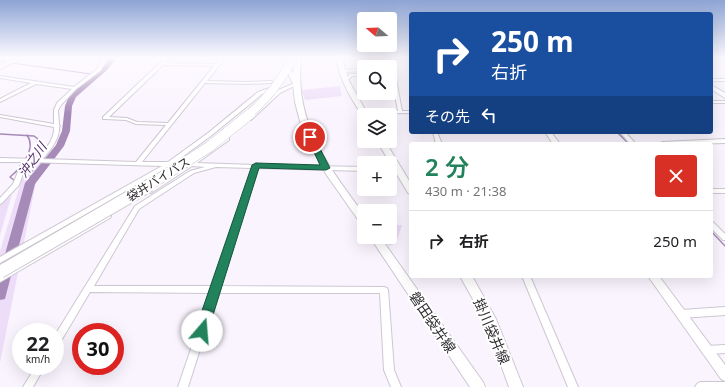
<!DOCTYPE html>
<html lang="ja">
<head>
<meta charset="utf-8">
<style>
  :root { --surface:#fff; --page:#f2f2f2; --text:#202124; --muted:#757577; --line:#e0e0e0; --accent:#21825b }
  body { margin:0; font-family:"Noto Sans","Noto Sans JP",sans-serif; background:var(--page); color:var(--text); height:100vh; display:flex; flex-direction:column; font-size:15px; white-space:nowrap }
  * { box-sizing:border-box; margin:0 }
  p { font-size:13px; color:var(--muted) }
  .icon { flex:none; width:22px; height:22px; fill:none; stroke:currentColor; stroke-width:2; stroke-linecap:round; stroke-linejoin:round }
  .map { position:relative; flex:1; overflow:hidden }
  .panel { position:absolute; left:409px; top:142px; width:304px; height:136px; display:flex; flex-direction:column; background:var(--surface); border-radius:4px; box-shadow:0 4px 16px #0002 }
  .panel>* { flex:none }
  .guide { position:absolute; left:409px; top:12px; width:304px; height:122px; border-radius:4px; box-shadow:0 4px 16px #0002; background:#1a4fa0; color:#fff; overflow:hidden }
  .needle { width:26px; rotate:289deg }
  .controls { position:absolute; left:357px; top:12px; display:grid; gap:8px }
  .controls a { display:grid; place-items:center; width:40px; height:40px; border-radius:4px; background:var(--surface); box-shadow:0 4px 16px #0002; font-size:20px }
  .speed { position:absolute; left:12px; top:323px; display:flex; gap:8px; font-size:20px; font-weight:700; text-align:center }
  .speed>* { display:grid; place-content:center; width:52px; height:52px; border-radius:50%; background:var(--surface); box-shadow:0 4px 16px #0002; line-height:1 }
  .speed small { font-size:10px; font-weight:400 }
  .speed .limit { border:6px solid #d22; background:#fff; color:#111 }
  .pin { position:absolute; display:grid; place-items:center; width:34px; height:34px; color:#fff; margin:-17px; border:2px solid #fff; border-radius:50%; box-shadow:0 1px 4px #0007 }
  .me { position:absolute; width:44px; margin:-22px; rotate:18deg; stroke-linejoin:round; filter:drop-shadow(0 0 3px #0008) }
  .turn { display:flex; align-items:center; gap:14px; height:84px; padding:0 16px; font-size:18px }
  .turn .icon { width:52px; height:52px; stroke-width:2.5 }
  .turn b { display:block; font-size:28px; line-height:34px }
  .then { display:flex; align-items:center; height:38px; padding:0 16px; background:#0003; gap:8px; font-size:15px }
  .round { display:grid; place-items:center; flex:none; width:42px; height:42px; border-radius:4px; background:var(--page) }
  .headline { display:flex; align-items:center; justify-content:space-between; height:68px; padding:0 16px }
  h1 { font-size:24px; font-weight:600; line-height:30px; color:var(--accent) }
  ul { padding:0; list-style:none }
  li { display:flex; align-items:center; gap:12px; height:60px; padding:0 16px; border-top:1px solid var(--line) }
  li div { flex:1 }
  li b { display:block; font-size:15px }
  li em { font-style:normal }
  .map>svg:first-child { display:block }
  .green { fill:#edddf9 }
  .lines { fill:none; stroke-linecap:round; stroke-linejoin:round }
  .stream-far1 { stroke:#a68bb8; stroke-width:1 }
  .stream { stroke:#a68bb8; stroke-width:1.5 }
  .river { fill:#a68bb8; fill-rule:evenodd }
  .minor-casing { stroke:#cdc7d2; stroke-width:2 }
  .tertiary-casing { stroke:#cdc7d2; stroke-width:2 }
  .secondary-casing { stroke:#cdc7d2; stroke-width:2 }
  .minor { fill:#fff; fill-rule:evenodd }
  .tertiary { fill:#fff; fill-rule:evenodd }
  .secondary { fill:#fff; fill-rule:evenodd }
  .trunk-bridge-far2-casing { stroke:#cdc7d2; stroke-width:9; stroke-linecap:butt }
  .trunk-bridge-far1-casing { stroke:#cdc7d2; stroke-width:11; stroke-linecap:butt }
  .trunk-bridge-casing { stroke:#cdc7d2; stroke-width:14; stroke-linecap:butt }
  .trunk-bridge-far2 { stroke:#fff; stroke-width:8 }
  .trunk-bridge-far1 { stroke:#fff; stroke-width:10 }
  .trunk-bridge { stroke:#fff; stroke-width:12 }
  .route { fill:#21825b; stroke:#15543b }
  .labels { text-anchor:middle; dominant-baseline:central; stroke-width:4; stroke-linejoin:round; paint-order:stroke }
  .street-label { font-size:12px; fill:#2f2c30; stroke:#fff }
  .water-label { font-size:13px; font-style:italic; fill:#55316b; stroke:#fff }
  .near-street-label { font-size:14px; fill:#2f2c30; stroke:#fff }
</style>
</head>
<body>
<div class="map">
<svg width="725" height="387" viewBox="0 0 725 387">
  <rect width="100%" height="100%" fill="#faf4fe"/>
  <!-- green -->
  <g class="green">
    <polygon points="340,86 342,96 305,100 302,90"/>
    <polygon points="27,162 50,163 36,182 0,363 0,251"/>
    <polygon points="12,194 0,235 0,205"/>
    <polygon points="390,225 402,225 396,243 389,246 384,237 390,237"/>
  </g>
  <g class="lines">
    <!-- stream-far1 -->
    <g class="stream-far1">
      <polyline points="0,61 8,62"/>
      <polyline points="12,63 91,74"/>
      <polyline points="95,74 100,75"/>
    </g>
    <!-- stream -->
    <g class="stream">
      <polyline points="617,132 629,144"/>
      <polyline points="0,134 34,136 38,139 30,183"/>
      <path d="M15 181 10 177C21 168 37 149 27 135"/>
      <polyline points="711,231 725,246"/>
    </g>
    <!-- river -->
    <polygon class="river" points="110,58 117,58 107,70 76,97 72,106 70,131 64,146 35,184 6,295 5,299 0,300 0,272 25,183 56,145 62,131 65,106 69,96 80,85 102,68"/>
    <!-- minor casing -->
    <g class="minor-casing">
      <g id="minor">
        <path d="M104 58H108L100 71 76 89 61 105 58 110 59 125 60 126 59 127C60 139 50 150 43 159L136 162 166 125 136 124 126 120 105 119H103V117L165 58H170L165 63 216 64 221 58H225L207 81 246 82 271 81 273 82 271 83 246 84 205 83 142 162H168L208 133 258 92 275 86H276V88L262 94 212 135 174 163H190L227 137 229 138V140L197 163 254 165 256 163 259 165 364 167V171L258 168 220 286 384 287 387 288 388 290 394 370 401 387H391L384 370 380 293H218L188 387H178L210 293 90 292 58 346 55 347V335L135 206 190 171 205 167 192 166 151 193H147L146 192 147 191 185 166H170L0 263V257L162 166 27 162 19 185 2 203 0 204V198L13 184 22 162H0V158L37 159C45 150 55 139 54 127L0 117V115L54 124V110L57 103 72 89 36 84 0 102V99L31 83 0 78V76L74 87 97 69ZM163 65 214 66 168 123 137 122 127 118 109 117ZM216 167 252 168 212 286H94L139 209 194 173Z"/>
        <polygon points="388,58 392,58 402,111 411,111 411,113 362,114 362,112 364,112 398,111"/>
        <polygon points="716,58 721,58 725,60 725,63"/>
        <polygon points="364,69 364,71 342,72 340,71 342,70"/>
        <polygon points="350,74 364,74 364,76 352,76 349,79 345,79 343,78 348,77"/>
        <rect x="711" y="79" width="14" height="2"/>
        <polygon points="295,83 298,84 280,93 251,120 247,120 247,118 276,91"/>
        <rect x="711" y="101" width="14" height="2"/>
        <polygon points="433,132 437,132 442,144 436,144"/>
        <polygon points="620,132 625,132 636,144 630,144"/>
        <polygon points="725,139 725,143 694,144 659,144 662,142"/>
        <rect x="711" y="189" width="14" height="4"/>
        <polygon points="106,214 110,214 111,216 110,218 0,282 0,275"/>
        <polygon points="711,222 713,222 725,234 725,240 723,240 711,228"/>
        <polygon points="522,276 530,276 578,387 568,387"/>
        <polygon points="725,307 725,315 681,318 678,317 677,314 678,311 681,310"/>
        <polygon points="725,345 725,353 707,354 704,353 703,350 704,347 707,346"/>
        <polygon points="36,366 45,366 33,387 23,387"/>
        <polygon points="700,382 725,382 725,387 695,387 697,384"/>
      </g>
    </g>
    <!-- tertiary casing -->
    <g class="tertiary-casing">
      <g id="tertiary">
        <polygon points="15,58 22,58 0,69 0,65"/>
        <polygon points="711,85 725,93 725,98 711,89"/>
        <polygon points="545,132 551,132 560,144 553,144"/>
        <polygon points="648,276 659,276 725,365 725,381 721,379"/>
      </g>
    </g>
    <!-- secondary casing -->
    <g class="secondary-casing">
      <g id="secondary">
        <path d="M281 58H287L293 74 295 58H301C294 124 328 165 364 215V225L361 224 326 174 307 139 300 121 295 102 293 84Z"/>
        <path d="M336 58H342L349 81 368 115 363 116C351 99 340 80 336 58Z"/>
        <polygon points="377,141 385,141 411,184 411,194 408,193"/>
        <polygon points="370,237 380,237 483,382 485,387 470,387"/>
        <polygon points="460,276 472,276 496,319 523,387 509,387 485,321"/>
      </g>
    </g>
    <!-- minor -->
    <use href="#minor" class="minor"/>
    <!-- tertiary -->
    <use href="#tertiary" class="tertiary"/>
    <!-- secondary -->
    <use href="#secondary" class="secondary"/>
    <!-- trunk-bridge-far2 casing -->
    <g class="trunk-bridge-far2-casing">
      <path id="trunk-bridge-far2" d="M248 115C269 97 280 82 293 58"/>
    </g>
    <!-- trunk-bridge-far1 casing -->
    <g class="trunk-bridge-far1-casing">
      <polyline id="trunk-bridge-far1" points="148,186 209,147 250,114"/>
    </g>
    <!-- trunk-bridge casing -->
    <g class="trunk-bridge-casing">
      <polyline id="trunk-bridge" points="0,272 150,185"/>
    </g>
    <!-- trunk-bridge-far2 -->
    <use href="#trunk-bridge-far2" class="trunk-bridge-far2"/>
    <!-- trunk-bridge-far1 -->
    <use href="#trunk-bridge-far1" class="trunk-bridge-far1"/>
    <!-- trunk-bridge -->
    <use href="#trunk-bridge" class="trunk-bridge"/>
  </g>
  <!-- sky -->
  <linearGradient id="sky" x2="0" y2="1"><stop stop-color="#8da4d5"/><stop offset="0.51" stop-color="#fdfaff"/><stop offset="1" stop-color="#fdfaff" stop-opacity="0"/></linearGradient>
  <rect width="725" height="113" fill="url(#sky)"/>
  <!-- route -->
  <polygon class="route" points="308,135 313,135 314,137 330,168 326,170 259,168 208,331 206,335 202,337 197,335 195,331 252,165 256,163 320,165 307,137"/>
  <g class="labels">
    <!-- street labels -->
    <g class="street-label">
      <text transform="translate(158 179) rotate(-32)">袋井バイパス</text>
    </g>
    <!-- water labels -->
    <g class="water-label">
      <text transform="translate(32 160) rotate(-55)">沖之川</text>
    </g>
    <!-- near-street labels -->
    <g class="near-street-label">
      <text transform="translate(433 322) rotate(56)">磐田袋井線</text>
      <text transform="translate(492 331) rotate(67)">掛川袋井線</text>
    </g>
  </g>
</svg>
<div class="controls">
<a><svg class="needle" viewBox="-14 -14 28 28"><path d="M0-13l5 13h-10z" fill="#e53935"/><path d="M0 13l5-13h-10z" fill="#757577"/></svg></a>
<a><svg class="icon" aria-label="search" viewBox="0 0 24 24"><circle cx="10" cy="10" r="6"/><path d="M15 15l6 6"/></svg></a>
<a><svg class="icon" aria-label="layers" viewBox="0 0 24 24"><path d="M12 4l9 5-9 5-9-5zM3 14l9 5 9-5"/></svg></a>
<a>+</a>
<a>−</a>
</div>
<div class="speed"><div>22<small>km/h</small></div><div class="limit">30</div></div>
<div class="pin" style="left:310px;top:137px;background:#d93025"><svg class="icon" aria-label="arrive" viewBox="0 0 24 24"><path d="M6 21V4h12l-3 4 3 4H6"/></svg></div>
<svg class="me" style="left:202px;top:331px" viewBox="-20 -20 40 40"><circle r="19" fill="#fff"/><path d="M0-13L10 11 0 6-10 11z" fill="#21825b"/></svg>
<div class="guide">
<div class="turn"><svg class="icon" aria-label="right" viewBox="0 0 24 24"><path d="M7 20v-9h11M14 6l5 5-5 5"/></svg><div><b>250 m</b>右折</div></div>
<div class="then">その先<svg class="icon" aria-label="left" viewBox="0 0 24 24"><path d="M17 20v-9H6M10 6l-5 5 5 5"/></svg></div>
</div>
<section class="panel">
<div class="headline"><div><h1>2 分</h1><p>430 m · 21:38</p></div><a class="round" style="background:#d93025;color:#fff"><svg class="icon" aria-label="close" viewBox="0 0 24 24"><path d="M6 6l12 12M18 6L6 18"/></svg></a></div>
<ul>
<li><svg class="icon" aria-label="right" viewBox="0 0 24 24"><path d="M7 20v-9h11M14 6l5 5-5 5"/></svg><div><b>右折</b></div><em>250 m</em></li>
</ul>
</section>
</div>
</body>
</html>
